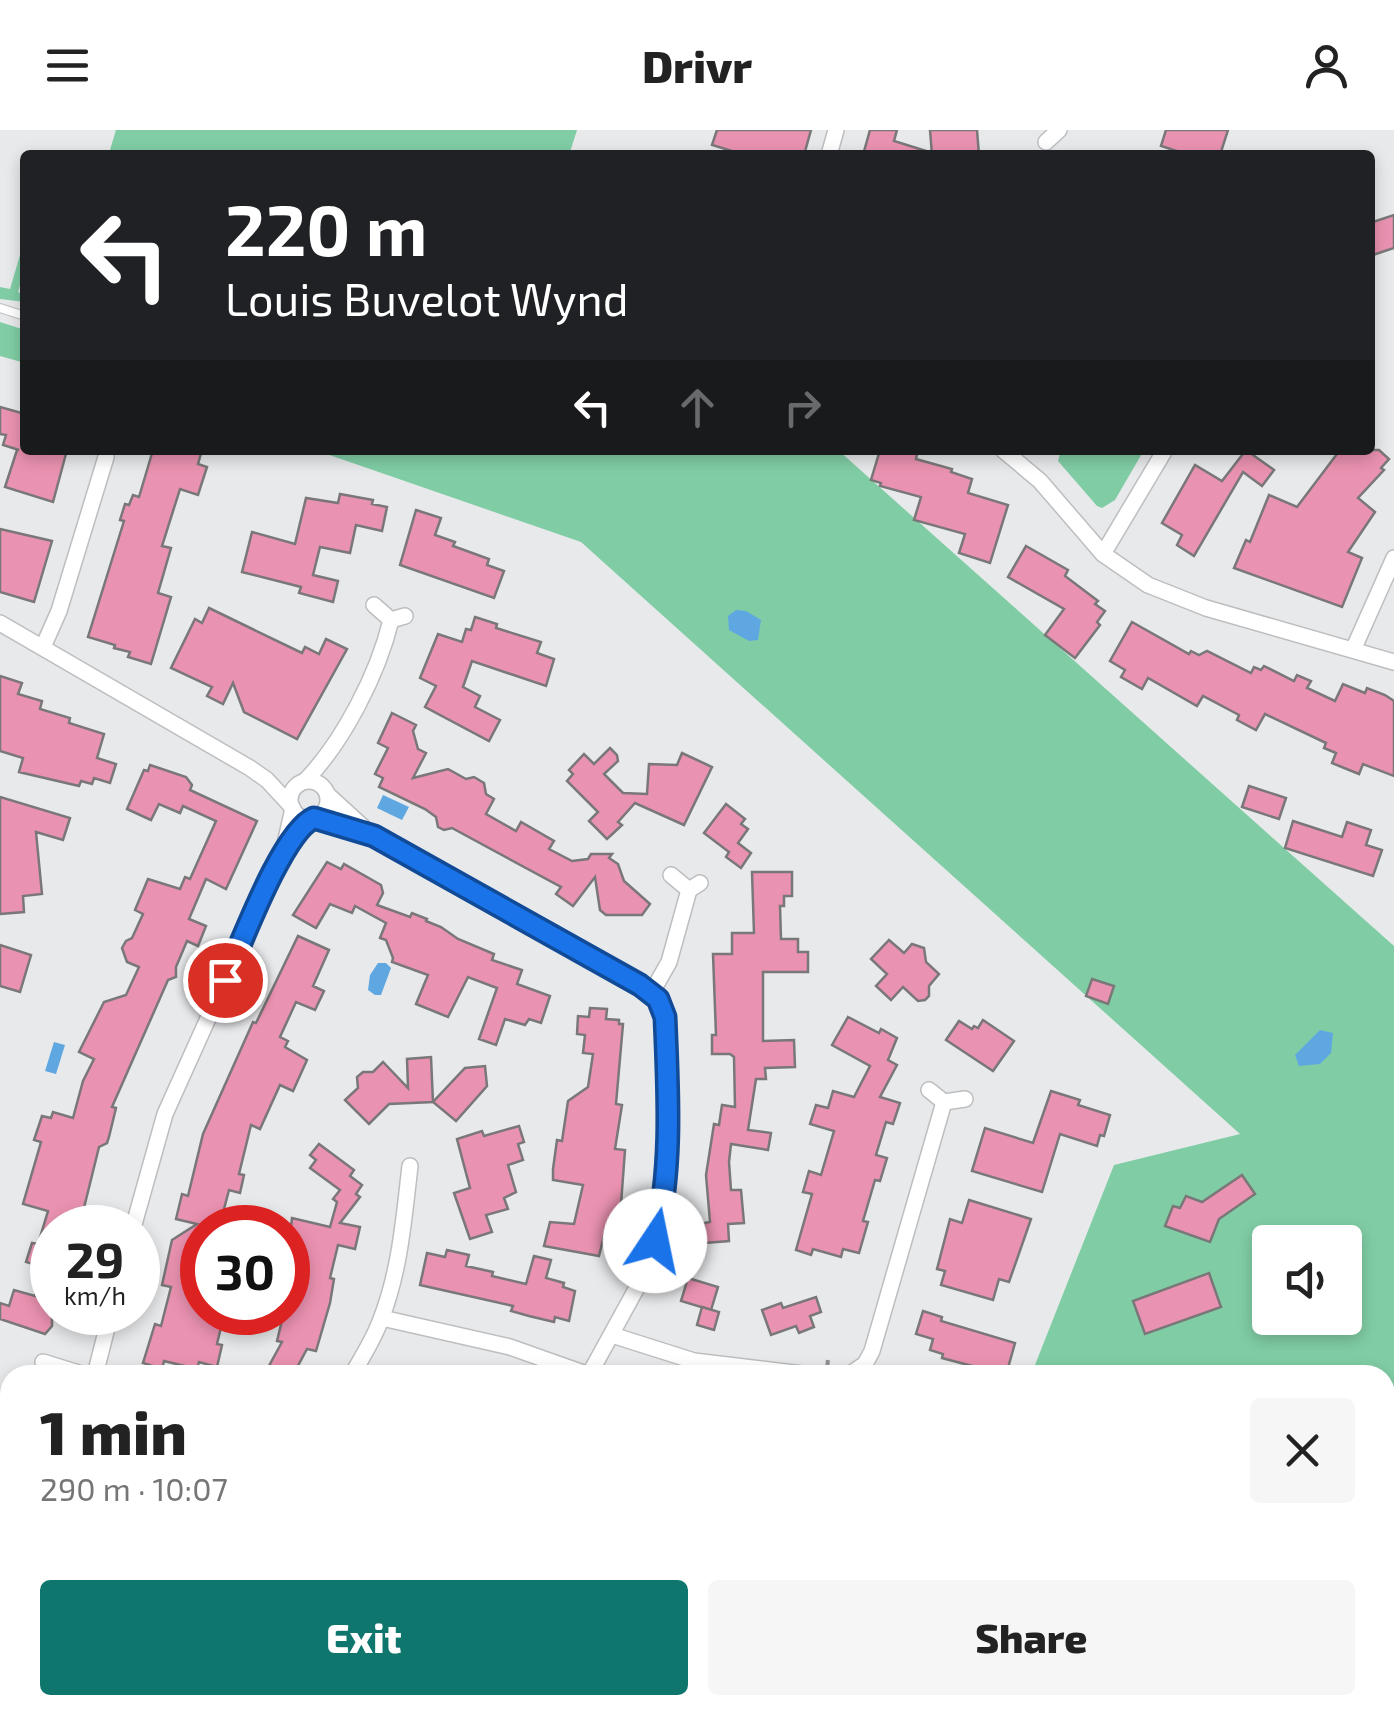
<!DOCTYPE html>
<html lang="en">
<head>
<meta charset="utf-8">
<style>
  :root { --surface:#fff; --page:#f6f6f6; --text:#222; --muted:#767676; --accent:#0f766e }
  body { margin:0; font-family:"Exo 2",sans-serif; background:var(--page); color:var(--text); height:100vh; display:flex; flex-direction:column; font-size:38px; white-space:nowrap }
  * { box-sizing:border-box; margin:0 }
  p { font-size:32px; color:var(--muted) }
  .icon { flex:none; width:55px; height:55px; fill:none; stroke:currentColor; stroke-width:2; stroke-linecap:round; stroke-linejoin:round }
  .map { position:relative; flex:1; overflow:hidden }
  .details { position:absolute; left:0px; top:1235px; width:1395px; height:350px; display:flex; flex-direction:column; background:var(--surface); border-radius:30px 30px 0 0; box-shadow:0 5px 15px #0003 }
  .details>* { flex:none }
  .hud { position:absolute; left:20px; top:20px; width:1355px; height:305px; border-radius:10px; box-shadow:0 5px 15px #0003; background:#202124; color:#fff; overflow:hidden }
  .tools { position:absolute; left:1252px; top:1095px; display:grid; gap:20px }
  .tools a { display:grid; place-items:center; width:110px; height:110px; border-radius:10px; background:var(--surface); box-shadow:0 5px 15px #0003; font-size:50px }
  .speed { position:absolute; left:30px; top:1075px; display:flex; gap:20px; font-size:50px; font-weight:700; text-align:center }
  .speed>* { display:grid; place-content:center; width:130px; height:130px; border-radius:50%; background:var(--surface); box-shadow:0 5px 15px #0003; line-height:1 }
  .speed small { font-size:25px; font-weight:400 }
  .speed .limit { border:15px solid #d22; background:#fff; color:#111 }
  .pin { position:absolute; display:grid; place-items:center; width:85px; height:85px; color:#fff; margin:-42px; border:5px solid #fff; border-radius:50%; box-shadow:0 2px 10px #0007 }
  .me { position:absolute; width:110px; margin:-55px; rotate:11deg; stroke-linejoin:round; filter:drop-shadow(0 0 8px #0008) }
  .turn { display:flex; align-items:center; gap:35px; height:210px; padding:0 40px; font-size:45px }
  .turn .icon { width:130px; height:130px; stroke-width:2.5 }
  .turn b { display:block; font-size:70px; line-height:85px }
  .lanes { display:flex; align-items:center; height:95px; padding:0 40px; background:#0003; justify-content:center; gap:50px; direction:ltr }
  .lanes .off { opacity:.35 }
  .round { display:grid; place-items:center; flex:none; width:105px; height:105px; border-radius:10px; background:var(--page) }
  .summary { display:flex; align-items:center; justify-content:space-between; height:170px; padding:0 40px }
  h1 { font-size:60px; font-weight:800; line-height:75px }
  .action { display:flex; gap:20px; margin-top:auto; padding:20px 40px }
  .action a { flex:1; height:115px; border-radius:10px; background:var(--accent); color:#fff; font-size:40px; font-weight:800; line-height:115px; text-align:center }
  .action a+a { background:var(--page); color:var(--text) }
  header { display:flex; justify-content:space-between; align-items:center; height:130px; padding:0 40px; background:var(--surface); font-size:45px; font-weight:800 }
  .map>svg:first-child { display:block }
  .green { fill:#80cda5; fill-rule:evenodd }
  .water { fill:#5fa7e1 }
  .building { fill:#ea92b1; stroke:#7a7778; stroke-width:2.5 }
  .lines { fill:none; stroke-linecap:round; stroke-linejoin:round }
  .lane-casing { stroke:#bdbec0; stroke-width:10 }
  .street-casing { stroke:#bdbec0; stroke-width:18 }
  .secondary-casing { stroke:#bdbec0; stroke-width:25 }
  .path { stroke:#919293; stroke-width:4; stroke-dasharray:10 5; stroke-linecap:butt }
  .lane { stroke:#fff; stroke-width:8 }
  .street { stroke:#fff; stroke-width:15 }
  .secondary { stroke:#c9f4f2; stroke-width:22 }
  .route-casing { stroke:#114b97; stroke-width:25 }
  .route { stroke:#1a73e8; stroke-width:18 }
</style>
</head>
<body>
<header><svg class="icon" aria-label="menu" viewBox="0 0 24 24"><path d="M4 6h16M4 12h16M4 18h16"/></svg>Drivr<svg class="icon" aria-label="person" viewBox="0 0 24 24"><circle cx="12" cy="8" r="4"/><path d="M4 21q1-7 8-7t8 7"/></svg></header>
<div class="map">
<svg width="1394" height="1585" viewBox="0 0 1394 1585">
  <rect width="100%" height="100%" fill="#e8e9eb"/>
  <!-- green -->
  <g class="green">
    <polygon points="116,0 577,0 569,25 119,25 110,20"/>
    <polygon points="25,108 25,139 18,162 25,165 25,172 0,169 0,157 10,159"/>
    <polygon points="0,192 25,200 25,233 0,226"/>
    <path d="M315 320H838L1394 816V1495L1385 1521V1245H1031L1114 1035 1240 1004 581 412ZM1270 1112H1345V1188H1270Z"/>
    <polygon points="1061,320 1144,320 1115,370 1102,378 1097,376 1058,331"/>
    <polygon points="0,1355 10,1358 10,1398 0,1395"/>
    <polygon points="0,1430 10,1434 10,1555 0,1547"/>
    <polygon points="35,1575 116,1575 103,1585 48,1585"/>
    <polygon points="352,1575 412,1575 412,1584 378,1585"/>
    <polygon points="444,1575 499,1575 534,1585 433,1585"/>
    <polygon points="594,1575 1366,1575 1363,1585 654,1585 632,1578"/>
  </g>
  <!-- water -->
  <g class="water">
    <polygon points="736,480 746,481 761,490 758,510 749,511 729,500 728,486"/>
    <polygon points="383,665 409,677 402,690 377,678"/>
    <polygon points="378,833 386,833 391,838 381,865 375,865 368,860 370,845"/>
    <polygon points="1320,900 1333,903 1331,923 1320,934 1299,936 1295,925"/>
    <polygon points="54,912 65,915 56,944 45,941"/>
  </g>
  <!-- building -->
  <g class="building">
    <polygon points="717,0 811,0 804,25 745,25 712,15"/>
    <polygon points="870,0 897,0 894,11 926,21 926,25 863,25"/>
    <polygon points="930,0 977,0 979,25 932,25"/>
    <polygon points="1166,0 1228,0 1220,25 1189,25 1161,16"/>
    <polygon points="1394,85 1394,118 1370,126 1370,93"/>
    <polygon points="0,277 25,284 25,320 67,320 53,372 5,357 17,320 19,320 3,315 6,305 0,304"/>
    <polygon points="153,320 202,320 198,334 207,337 198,365 180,359 162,416 171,418 158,463 171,467 151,534 128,527 130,522 114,518 115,515 88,507 124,391 120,390 125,374 129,375 133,365 139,367"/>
    <polygon points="880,320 918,320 916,329 952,339 951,342 972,349 968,363 1008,375 990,433 959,423 965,404 914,390 921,367 880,356 881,353 871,350"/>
    <polygon points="1246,320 1274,340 1262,356 1243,342 1194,426 1177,415 1182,405 1162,393 1195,335 1222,351"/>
    <polygon points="1340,320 1379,320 1389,329 1381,338 1384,340 1358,368 1375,382 1348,422 1362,428 1342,477 1234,438 1246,410 1250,412 1269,365 1297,377"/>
    <polygon points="340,364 373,370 372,374 387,377 382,401 356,395 350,423 320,417 313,445 338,451 333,472 299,463 301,457 242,442 252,402 295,414 306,368 338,373"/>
    <polygon points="416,380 441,388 435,405 455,412 453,416 489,429 487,435 504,441 494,468 400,435"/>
    <polygon points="0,399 52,411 34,472 0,462"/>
    <polygon points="1026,416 1068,440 1065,446 1098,471 1095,474 1105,481 1097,492 1100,495 1075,528 1045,505 1064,479 1008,447"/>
    <polygon points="209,478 302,523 305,517 319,524 326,509 347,519 297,609 244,582 233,553 223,574 207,566 212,557 171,538 195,489 202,493"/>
    <polygon points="475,487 497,494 496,498 541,512 537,523 554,529 546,556 472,531 463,557 480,566 475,577 500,590 489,611 425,577 436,556 420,548 438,504 462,512 466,499 471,500"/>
    <polygon points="1132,492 1189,524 1191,521 1199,525 1207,521 1251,543 1254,537 1261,540 1264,536 1294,551 1297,545 1311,551 1307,558 1335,571 1343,554 1365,563 1367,558 1385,565 1394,571 1394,646 1363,634 1359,644 1332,633 1336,623 1324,618 1326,613 1265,584 1256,600 1237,590 1239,585 1203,566 1197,576 1148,548 1142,559 1121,547 1125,540 1110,531"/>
    <polygon points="0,546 22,553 18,564 42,571 40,579 70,588 69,593 104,604 97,628 116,634 110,653 94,648 92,654 81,651 79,656 19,642 23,628 0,621"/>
    <polygon points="392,583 416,595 413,601 418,619 426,623 413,648 448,639 466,649 474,647 484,653 486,664 494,669 486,684 516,701 521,692 554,711 549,719 572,731 588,729 591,724 612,724 609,728 618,734 624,751 650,774 642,785 606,785 600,780 595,747 573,776 556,764 561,757 452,698 444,700 438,697 436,687 425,679 379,657 383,648 375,644 388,618 378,613"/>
    <polygon points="610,618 617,625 618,631 604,644 623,663 647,664 649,634 677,635 682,623 712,637 684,695 635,673 618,692 622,695 607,709 589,691 598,682 567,651 573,644 569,640 584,624 594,634"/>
    <polygon points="150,635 186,647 192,655 190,660 257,691 226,759 206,749 189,789 206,796 198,816 187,811 176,837 176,847 168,850 112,977 116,978 109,1007 107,1013 99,1017 79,1098 52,1098 52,1196 45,1204 0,1189 0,1173 9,1176 14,1160 35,1166 44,1137 26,1132 32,1113 38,1114 48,1081 23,1074 41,1012 34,1010 42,986 51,988 53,982 73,988 83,951 94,929 79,922 104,872 126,865 139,837 127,832 122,818 126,811 132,808 143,784 135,780 148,749 180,759 185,747 190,749 216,691 183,676 180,683 159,674 151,690 127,679 144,640 148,641"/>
    <polygon points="1249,656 1286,668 1279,689 1242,677"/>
    <polygon points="0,667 70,688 63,710 36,702 42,764 23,766 24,782 0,784"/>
    <polygon points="726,674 745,689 741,694 748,699 738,713 751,723 741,738 726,727 729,722 704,703"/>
    <polygon points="1293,691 1342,707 1347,692 1371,700 1366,715 1382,720 1373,746 1285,718"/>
    <polygon points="327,732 341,739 344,734 381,755 383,763 377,775 410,787 412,783 427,789 426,791 441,797 458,809 494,824 492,830 522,840 517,854 550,866 541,893 529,889 525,895 505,889 496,915 479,909 497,858 468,847 448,887 416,874 428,845 392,832 393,828 386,810 380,808 386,793 355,776 352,783 330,774 316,798 293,785"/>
    <polygon points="752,742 792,742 792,766 784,766 784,776 780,776 781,809 798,809 798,822 808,822 808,842 763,842 763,911 794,910 795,937 765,938 766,949 756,949 748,1000 771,1003 768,1020 731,1014 729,1032 731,1060 741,1060 744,1093 728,1094 729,1111 705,1113 704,1093 710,1092 706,1045 714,994 719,995 722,975 735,977 734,927 730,924 712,924 712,905 716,905 713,824 732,824 732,803 754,803"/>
    <polygon points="298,806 329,820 313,856 324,861 315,880 296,872 280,907 288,911 285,917 307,930 293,961 280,955 260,999 251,995 239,1044 244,1045 240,1063 229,1060 219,1098 202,1095 202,1182 224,1185 217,1214 222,1215 217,1237 199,1232 197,1239 164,1231 162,1239 143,1233 155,1194 161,1196 171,1157 162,1155 172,1110 197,1094 176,1089 182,1064 188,1066 203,1004 253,892 256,893"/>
    <polygon points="889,810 904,823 912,814 924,818 926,832 939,844 929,856 929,866 925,870 918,871 903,857 891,870 876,856 887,844 871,829"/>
    <polygon points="0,815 31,825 20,862 0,856"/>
    <polygon points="1092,849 1114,856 1108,874 1086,866"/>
    <polygon points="590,878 607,879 606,889 619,890 619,894 623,894 616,974 622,975 615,1019 625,1020 620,1088 618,1095 606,1097 599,1126 544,1116 550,1092 574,1094 583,1055 553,1050 553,1039 557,1010 562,1011 568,971 588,957 593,924 583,923 585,905 577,904 578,886 589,887"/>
    <polygon points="848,887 879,903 881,899 897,908 888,930 897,935 880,967 900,973 893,994 886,992 876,1025 887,1028 880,1051 875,1050 863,1091 868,1092 859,1123 843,1119 841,1127 813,1119 811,1125 796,1120 812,1064 803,1062 809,1041 821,1045 834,1001 810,994 816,975 828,978 833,961 854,967 870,936 832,915"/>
    <polygon points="983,890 1014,911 993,941 946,910 959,891 972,899 974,896 978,898"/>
    <polygon points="431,927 433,972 389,974 369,994 345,970 358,958 357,947 363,942 373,942 383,932 408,958 407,929"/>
    <polygon points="485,936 487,956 456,991 433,972 465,938"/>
    <polygon points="1051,961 1080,970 1078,975 1110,985 1104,1006 1100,1005 1097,1016 1060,1004 1042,1062 972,1041 985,998 1033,1013"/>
    <polygon points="519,996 524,1012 518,1014 523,1030 508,1035 516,1062 504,1068 508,1079 486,1085 492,1102 470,1109 454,1063 470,1058 457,1009 482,1001 484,1006"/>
    <polygon points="319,1014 354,1040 350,1046 362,1055 356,1064 360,1067 340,1093 360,1097 355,1119 338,1115 330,1148 334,1149 330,1173 316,1221 307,1219 293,1245 264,1245 282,1212 277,1211 284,1182 288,1182 288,1159 296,1124 288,1122 292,1088 330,1097 337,1072 333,1069 340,1060 310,1038 316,1030 310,1025"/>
    <polygon points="1242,1045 1255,1064 1219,1089 1210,1112 1165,1096 1173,1076 1180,1078 1186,1066 1202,1072"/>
    <polygon points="969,1070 1031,1089 1009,1152 999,1149 993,1170 941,1155 945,1141 937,1139 950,1089 962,1093"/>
    <polygon points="447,1120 469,1125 466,1136 493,1142 492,1146 526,1154 534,1126 551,1130 546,1148 564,1153 563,1157 575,1161 569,1191 555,1187 554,1192 529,1186 511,1181 513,1176 420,1155 427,1123 445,1127"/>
    <polygon points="1209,1143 1221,1177 1145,1204 1133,1171"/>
    <polygon points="688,1148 718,1157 711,1180 681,1171"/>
    <polygon points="816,1167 821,1182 810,1186 814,1197 799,1203 796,1196 771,1205 762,1180 781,1173 783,1178"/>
    <polygon points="702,1177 719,1182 714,1200 697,1195"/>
    <polygon points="923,1181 942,1187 941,1191 1015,1213 1006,1245 942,1228 943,1224 930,1220 933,1209 916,1204"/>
  </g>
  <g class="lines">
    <!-- lane casing -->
    <g class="lane-casing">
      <polyline id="lane" points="0,178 25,186"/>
    </g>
    <!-- street casing -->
    <g class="street-casing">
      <g id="street">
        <polyline points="1046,12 1059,0"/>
        <polyline points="829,25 836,0"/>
        <polyline points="1003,320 1040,351 1103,424 1148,455 1206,478 1394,532"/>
        <polyline points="1103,424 1165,320"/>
        <polyline points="374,475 391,490 405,486"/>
        <polyline points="0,493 250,638 267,650 292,677"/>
        <polyline points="43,517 59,481 106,327"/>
        <polyline points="1353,520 1394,428"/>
        <path d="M305 651C343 612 378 544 391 490"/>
        <circle cx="309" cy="670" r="19"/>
        <polyline points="328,665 363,697"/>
        <polyline points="315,688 374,706 640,855 652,862 663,877 667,1027 660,1092 640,1152 589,1245"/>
        <polyline points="671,745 689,760 700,753"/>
        <polyline points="652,862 669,832 689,760"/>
        <polyline points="929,960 944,972 965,969"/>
        <polyline points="133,1098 165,984 283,722 293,679"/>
        <polyline points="382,1188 510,1217 589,1245"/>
        <polyline points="612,1205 694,1231 811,1245"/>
        <polyline points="43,1232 85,1245"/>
        <polyline points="95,1245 111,1182"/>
        <path d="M352 1245C362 1227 374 1209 381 1189 400 1141 404 1087 410 1036"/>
        <polyline points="849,1245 865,1234 872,1221 944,972"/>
        <polyline points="1385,1551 1394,1525"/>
        <polyline points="424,1585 432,1575"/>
        <polyline points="1373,1585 1376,1575"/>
      </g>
    </g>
    <!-- secondary casing -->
    <g class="secondary-casing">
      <g id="secondary">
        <polyline points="0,1410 10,1413"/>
        <polyline points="555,1575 584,1585"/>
      </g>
    </g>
    <!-- path -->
    <g class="path">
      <polyline points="827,1240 828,1229"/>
      <polyline points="828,1575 830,1585"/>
    </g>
    <!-- lane -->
    <use href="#lane" class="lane"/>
    <!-- street -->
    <use href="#street" class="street"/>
    <!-- secondary -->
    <use href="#secondary" class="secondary"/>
  </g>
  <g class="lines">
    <!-- route casing -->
    <g class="route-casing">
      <path id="route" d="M225 850C241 815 282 702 314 688L374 706 640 855 658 869 665 887C668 961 673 1039 655 1111"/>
    </g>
    <!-- route -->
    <use href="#route" class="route"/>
  </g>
</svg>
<div class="tools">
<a><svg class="icon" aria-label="sound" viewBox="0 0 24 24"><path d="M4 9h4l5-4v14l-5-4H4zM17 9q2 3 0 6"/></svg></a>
</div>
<div class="speed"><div>29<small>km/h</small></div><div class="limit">30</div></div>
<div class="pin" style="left:225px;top:850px;background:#d93025"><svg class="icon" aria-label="arrive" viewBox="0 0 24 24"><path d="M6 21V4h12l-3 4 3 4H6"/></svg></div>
<svg class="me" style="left:655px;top:1111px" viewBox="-20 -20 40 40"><circle r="19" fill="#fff"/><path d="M0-13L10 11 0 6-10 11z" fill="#1a73e8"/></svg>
<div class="hud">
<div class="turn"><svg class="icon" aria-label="left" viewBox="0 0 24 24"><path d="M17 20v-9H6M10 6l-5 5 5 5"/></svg><div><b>220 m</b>Louis Buvelot Wynd</div></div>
<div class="lanes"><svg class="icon" aria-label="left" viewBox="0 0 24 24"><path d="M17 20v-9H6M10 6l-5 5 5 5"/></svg><svg class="icon off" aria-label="ahead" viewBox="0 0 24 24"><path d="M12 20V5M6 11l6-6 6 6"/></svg><svg class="icon off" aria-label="right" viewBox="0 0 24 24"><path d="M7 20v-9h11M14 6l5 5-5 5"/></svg></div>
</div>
<section class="details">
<div class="summary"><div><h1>1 min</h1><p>290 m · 10:07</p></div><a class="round"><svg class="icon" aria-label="close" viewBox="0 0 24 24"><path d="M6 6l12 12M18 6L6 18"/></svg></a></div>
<div class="action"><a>Exit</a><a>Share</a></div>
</section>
</div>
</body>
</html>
